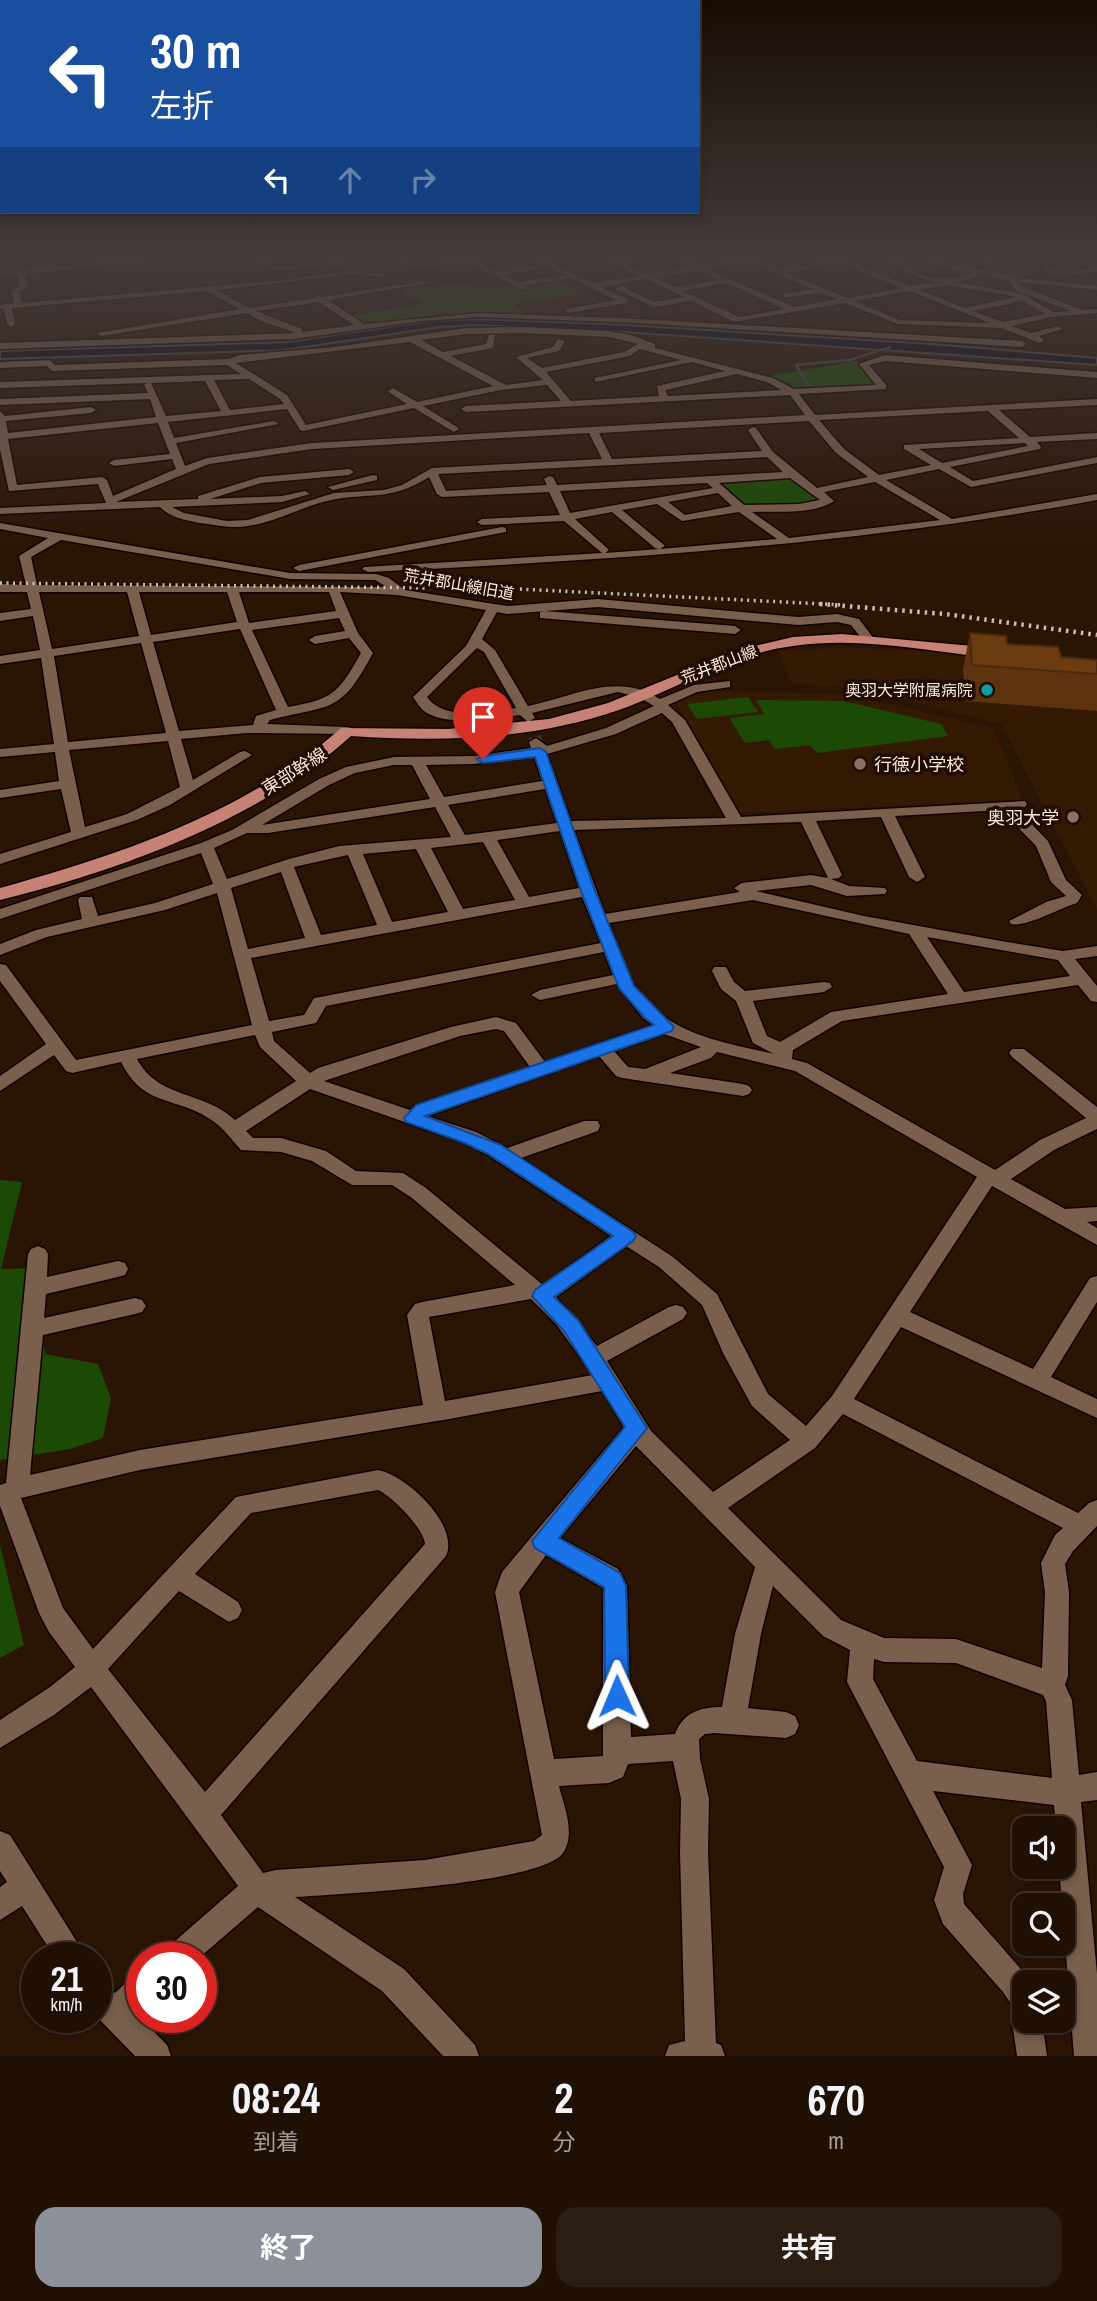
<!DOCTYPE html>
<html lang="ja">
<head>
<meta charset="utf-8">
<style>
  :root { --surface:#201004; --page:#2d1e13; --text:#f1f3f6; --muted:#a29d9a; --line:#3d3026; --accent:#8c9099 }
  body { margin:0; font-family:"Archivo Narrow","Noto Sans JP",sans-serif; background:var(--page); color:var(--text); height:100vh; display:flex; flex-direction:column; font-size:26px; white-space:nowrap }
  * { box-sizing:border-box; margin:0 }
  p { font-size:23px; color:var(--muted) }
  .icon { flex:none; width:38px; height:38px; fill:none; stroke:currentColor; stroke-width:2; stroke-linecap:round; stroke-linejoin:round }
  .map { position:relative; height:2056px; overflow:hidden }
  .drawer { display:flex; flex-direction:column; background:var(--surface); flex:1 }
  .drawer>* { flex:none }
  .banner { position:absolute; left:0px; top:0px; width:700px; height:214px; box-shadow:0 4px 10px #0003,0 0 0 2px var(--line); background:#1a4fa0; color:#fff; overflow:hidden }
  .controls { position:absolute; left:1012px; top:1816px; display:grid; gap:14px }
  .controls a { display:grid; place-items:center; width:63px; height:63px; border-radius:14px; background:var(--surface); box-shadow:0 4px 10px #0003,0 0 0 2px var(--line); font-size:35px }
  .speed { position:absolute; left:21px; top:1942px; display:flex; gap:14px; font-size:35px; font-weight:700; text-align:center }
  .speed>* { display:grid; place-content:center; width:91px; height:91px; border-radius:50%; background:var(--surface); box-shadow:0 4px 10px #0003,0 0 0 2px var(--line); line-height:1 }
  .speed small { font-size:18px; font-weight:400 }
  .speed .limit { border:10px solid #d22; background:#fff; color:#111 }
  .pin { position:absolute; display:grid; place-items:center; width:60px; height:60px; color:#fff; margin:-72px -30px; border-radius:50% 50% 50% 0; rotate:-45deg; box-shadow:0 0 7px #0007 }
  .pin .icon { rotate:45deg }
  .me { position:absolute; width:77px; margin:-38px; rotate:359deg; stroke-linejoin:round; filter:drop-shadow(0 0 5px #0008) }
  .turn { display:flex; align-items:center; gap:24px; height:147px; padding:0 35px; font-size:32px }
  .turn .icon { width:91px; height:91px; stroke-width:2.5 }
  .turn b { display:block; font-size:49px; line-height:60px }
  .lanes { display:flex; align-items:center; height:66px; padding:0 35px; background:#0003; justify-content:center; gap:35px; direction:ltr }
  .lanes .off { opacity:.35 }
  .eta { display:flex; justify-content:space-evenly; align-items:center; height:119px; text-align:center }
  .eta b { font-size:42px; font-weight:700; line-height:49px }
  .button { display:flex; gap:14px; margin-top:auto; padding:14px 35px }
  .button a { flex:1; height:80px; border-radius:21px; background:var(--accent); color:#fff; font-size:28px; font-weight:700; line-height:80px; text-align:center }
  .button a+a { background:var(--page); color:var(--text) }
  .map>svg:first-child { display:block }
  .built { fill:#341a03 }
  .green { fill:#1c4a05 }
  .water { fill:#000613; stroke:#4a4a50; stroke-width:2 }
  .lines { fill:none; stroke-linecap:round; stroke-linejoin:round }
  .stream { stroke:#4a4a50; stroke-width:2.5 }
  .minor-tunnel { stroke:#493526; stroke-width:13; stroke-dasharray:13 7; stroke-linecap:butt }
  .minor-casing { stroke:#120200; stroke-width:3 }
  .major-casing { stroke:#120200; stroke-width:3 }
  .minor { fill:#795f4c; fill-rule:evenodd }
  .major { fill:#c58275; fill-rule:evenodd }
  .rail-far1 { stroke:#cdbdb1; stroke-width:3.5; stroke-dasharray:2 4.5; stroke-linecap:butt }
  .rail { stroke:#cdbdb1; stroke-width:4.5; stroke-dasharray:2.5 5; stroke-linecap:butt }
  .wall { fill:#5d340f }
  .building { fill:#6c3c11; stroke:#4c2a0c; stroke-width:2 }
  .route { fill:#1a73e8; stroke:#114b97; stroke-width:2 }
  .culture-dot { fill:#0f9aa8; stroke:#200c00; stroke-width:2.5 }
  .education-dot { fill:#8d6e63; stroke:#200c00; stroke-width:2.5 }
  .labels { text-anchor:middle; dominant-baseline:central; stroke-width:7; stroke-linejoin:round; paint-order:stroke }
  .far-street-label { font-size:16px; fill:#f8e9de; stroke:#200c00 }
  .far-poi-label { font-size:16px; fill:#f8e9de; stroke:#200c00; text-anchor:end }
  .poi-label { font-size:18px; fill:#f8e9de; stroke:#200c00; text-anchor:start }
  .street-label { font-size:18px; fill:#f8e9de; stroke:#200c00 }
</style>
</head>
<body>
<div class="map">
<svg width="1097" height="2056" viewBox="0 0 1097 2056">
  <rect width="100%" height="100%" fill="#2a1505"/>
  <!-- built -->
  <g class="built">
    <polygon points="851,648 928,651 1097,671 1097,910 1001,724 860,689 791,683 777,650"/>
    <polygon points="708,691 844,694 993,728 1023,800 740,813 676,702"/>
  </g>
  <!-- green -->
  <g class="green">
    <path d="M558 279 583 294 514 304 528 316 445 315 364 326 348 316 423 304 402 290C423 287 469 280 487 289Z"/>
    <polygon points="857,361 880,386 799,391 788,383 768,376"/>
    <polygon points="790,478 824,500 797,505 746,506 717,483"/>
    <polygon points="748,697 758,712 697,719 687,704"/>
    <polygon points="756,700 843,701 941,724 948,736 817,753 810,745 775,749 769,740 745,743 729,718 764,714"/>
    <polygon points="0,1180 22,1182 1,1269 36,1268 45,1354 98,1364 111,1398 103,1438 70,1449 0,1460"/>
    <polygon points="0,1545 24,1645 0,1658"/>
  </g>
  <!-- water -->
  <polygon class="water" points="475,319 609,324 932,344 1097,358 1097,365 594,330 474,325 439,327 285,350 0,359 0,351 288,342 429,321"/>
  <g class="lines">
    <!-- stream -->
    <polyline class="stream" points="816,391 809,387 796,365 850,360 890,347"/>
    <!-- minor-tunnel -->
    <polyline class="minor-tunnel" points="528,718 536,742"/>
    <!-- minor casing -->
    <g class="minor-casing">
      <g id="minor">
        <path d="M160 257H189L25 274 27 287 19 292 22 303 285 280 353 270 387 275 383 277 353 274 217 290 249 308 314 298 317 295 322 297 425 281 429 283 328 300 364 324 479 313 638 319 1022 341 1026 344 1022 347 638 323 479 317 421 321 294 339 0 349V343L297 333 263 322 247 313 101 336 97 333 240 309 206 291 12 308 15 324 11 327 7 324 4 309H0V305L14 303 11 291 19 286 17 275 0 276V272ZM319 302 354 325 302 332V329L256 311Z"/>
        <polygon points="253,257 262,257 277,267 316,264 320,266 276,271"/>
        <polygon points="322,257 331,257 344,265 322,270 322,266 333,264"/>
        <path d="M392 257C403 257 409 264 418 265 443 265 466 257 491 257L476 261 497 272 542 264 529 257H539L594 283 639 276 600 257 618 260 653 257 625 264 648 274 690 267 669 257H679L700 266 741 259 739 257H756L758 260 780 270 832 260 826 257H837L911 286 935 282C917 278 900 272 888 257H896C916 281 945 281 973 273L940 267 927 257H936L945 263 1014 276 1021 286 1082 310 1097 309V313L1052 317 1011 326 1031 333 1059 326 1063 329 1039 336 1044 340 1040 343 1001 328 898 324 845 303 734 322 692 301 654 307 614 288 626 285V289L655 302 684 297 646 279 601 287 627 299V303L568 313 565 309 616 300 571 278 525 286 527 288 523 290 467 262 413 269ZM749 262 813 289 784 294V298L821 293 837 299 794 307 707 269ZM839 263 901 288 847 298 787 273ZM549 267 564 275 518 282 504 275ZM698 271 719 280 675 287 655 278ZM983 275 1008 280 1015 290 1071 311 1053 312 1023 294 958 282ZM727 283 784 309 739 317 683 291ZM947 285 1007 295 1016 297 965 308 919 290ZM910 291 990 323 899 320 855 301ZM1023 301 1045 314 1003 322 973 311Z"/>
        <polygon points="997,257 1017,257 984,263 980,261"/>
        <polygon points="1046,267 1061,272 1097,268 1097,272 1060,276 1043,271"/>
        <polygon points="1021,278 1097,286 1097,290 1018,282"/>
        <path d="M523 327 609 331 631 335 655 344V348L773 378 794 389 876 385 859 364 885 355 1097 372V378L885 361 869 365 886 385V389L799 394 815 415 1097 399V405L999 410 1030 437 1097 433V439L1037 442 1041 447 1040 449 950 467 973 481 1097 457V463L971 487 939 469 886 480 952 519 1097 494V500C856 545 613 560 368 572L362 569 364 567 602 553 564 521 482 525 477 522 482 519 560 515 549 492 442 497 437 494 429 477C393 500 375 493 336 499 306 504 278 522 248 526 232 529 216 525 200 523 185 520 171 518 160 507L0 514V508L106 503 98 484 9 491 0 450V411L5 416 91 407 96 410 91 413 6 421 8 433 156 417 150 399 0 405V399L148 393 144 385 147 383 0 388V382L241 374 227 365 52 371 47 366 0 368V362L50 360 55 365 228 359 240 355 335 347 466 328ZM523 333 609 337 638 344 624 352 542 368 527 358 559 351 565 341 558 339 553 347 516 357 543 380 506 385 451 356 493 348 495 335H489L486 344 443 352 421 340 466 334ZM410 342 493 386 417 402 393 388 388 391 390 393 407 404 306 425 287 395 236 363ZM640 349 681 360 595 378V382L692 362 725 371 657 386 659 396 571 401 546 372 630 356ZM737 374 767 382 781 390 668 396 665 390ZM249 379 280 399 284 404 230 410 214 380ZM205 381 221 411 166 416 151 383ZM547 385 561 401 466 406 461 409 466 412 790 395 805 415 312 443 207 458 185 466 176 443 279 424 274 421 174 438 168 422 287 409 300 430 303 431 414 408 454 432 459 429 457 427 423 406 501 390ZM988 411 1019 438 904 445V449L931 465 879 475 844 449 819 420ZM809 421 836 453 868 477 817 488 773 452 756 428 753 427 748 430 762 451 612 459 599 433ZM158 423 170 454 114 460 109 463 114 466 172 459 176 469 113 496 107 480 102 477 17 485 8 439ZM589 433 602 459 432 468 402 485 384 490 334 493 248 520 227 521 184 513 172 507 282 502 310 494 305 491 282 496 210 499 261 483 349 475 354 472 349 469 260 477 198 496V499L116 502 209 464 312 449ZM1025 443 1028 446 942 463 919 449ZM767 457 783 472 557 485 553 477 549 476 544 479 547 485 446 491 438 474ZM790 478 820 500 799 504 744 505 719 483ZM875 482 940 520 789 538 752 512C777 511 813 515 834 501L824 492ZM707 483 713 488 570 513 560 491ZM718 493 732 506 685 515 668 502ZM657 504 682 521 739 512 777 539 660 549 665 546 663 544 622 510ZM612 512 655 548 659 549 605 553 609 550 607 548 575 519Z"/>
        <polygon points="373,475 377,476 377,480 333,490 328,487"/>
        <path d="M0 523 290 573 376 574 389 578 405 590 507 606 598 599 798 617 837 614 859 619 875 640 873 643H865L851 625 837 622 798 625 598 607 507 614 497 612 482 639 495 650 528 706C574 697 616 671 660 699L694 685 730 681V687L697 692 668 705 685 720 741 817 1025 801 1027 804 1025 807 1017 809 1048 841 1066 880 1082 895 1077 903C1060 908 1025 928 1011 924L1009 921 1046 902 1066 896 1051 882 1036 846 1001 810 895 816 925 877 917 882 909 877 881 817 816 821 842 875 839 878 831 879 849 886 885 888 887 891 885 894 847 896 811 885 756 891 864 916 1001 941 1063 951 1097 946V956L1075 959 1097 986V1002L1091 1001 1078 985 842 1021 793 1050 792 1059 807 1063 995 1170 1040 1140 1086 1118 1012 1057 1009 1053 1012 1049H1024L1097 1107V1129L1054 1150 1011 1179 1065 1209 1097 1207V1221L1087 1222 1097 1228V1245L992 1186 910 1312 1033 1369 1090 1278 1097 1276V1302L1051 1377 1097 1399V1418L901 1327 854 1399 1078 1513 1089 1503 1097 1500V1526L1073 1551 1065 1564 1069 1592 1068 1676 1065 1685 1072 1700 1079 1775 1097 1772V1800L1081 1802 1097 1974V2056H1074L1059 1867H1062V1829H1056L1054 1805 933 1791 972 1865 963 1894 964 1904 1033 1983H1024V2021H1042L1047 2056H1017L1012 2021 1019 2009 1013 2007 1003 1992 943 1924 934 1900 944 1867 847 1682 850 1650 823 1636 773 1586 761 1634 748 1708 786 1712 795 1716 799 1725 795 1734 786 1738 714 1733 705 1734 699 1739 700 1759 709 1799 708 1852 716 2043 721 2045 725 2056H665L669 2045 685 2041 680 1852 681 1799 673 1761 628 1764 623 1777 609 1783 559 1786C564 1806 576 1834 563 1853 542 1884 339 1894 295 1897L404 1969 475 2045 479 2056H443L382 1991 258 1907 199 1958H162L167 1948 238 1886 91 1687 54 1715 0 1748V1720L50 1687 75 1667 49 1632 39 1613 0 1506V1485L6 1483 28 1254 31 1249 38 1246 45 1249 48 1254 47 1277 118 1261 125 1263 128 1269 125 1275 118 1277 46 1294 44 1318 135 1298 142 1300 146 1306 142 1312 135 1314 43 1335 30 1475 140 1450 423 1405 407 1315 415 1304 422 1302 515 1285 412 1198 392 1185H352L312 1161 281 1152 241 1150C231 1139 223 1127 210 1119 175 1096 143 1107 121 1062L72 1073 66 1071 54 1055 0 1091V1076L46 1044 0 981V964L6 965 76 1060 252 1025 217 893 165 910 47 937 0 955V944L36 930 82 919 78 900 80 897H92L98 916 155 903 213 884 201 853 0 919V909L201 843 232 830 319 779 346 767 394 757 474 756 531 748 529 742 536 738 547 746 606 728 654 706 638 697 618 692 532 713 535 718 528 722 520 715C495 719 445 727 424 711 420 708 416 701 413 697L466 646 486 610 397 595 340 592 358 633 373 653C340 715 332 704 270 720L267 724 347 727 352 728V734L247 733 181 739 193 780 240 752 245 751 252 755 170 805 137 820 0 864V854L71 832 61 789 0 798V790L59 781 55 752 0 757V749L54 744 41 658 0 664V656L40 650 33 616 0 621V613L31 609 27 592H0V584L26 585 19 556 48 538 0 529ZM61 540 290 579 375 580 387 587 37 585 31 557ZM39 592H127L139 636 52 649ZM139 592H227L237 622 151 635ZM239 592H329L336 611 249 623ZM339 618 345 631 315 636 309 640 315 644 349 638 361 653C338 693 334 699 288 707L252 630ZM240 629 276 710 256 716 253 725 179 731 153 642ZM141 643 166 733 68 742 54 656ZM477 648 484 652 516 708C489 711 445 722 427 697ZM662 713 672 722 726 818 571 821 547 754 616 734ZM168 741 180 787 127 814 85 827 69 750ZM534 756 542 781 444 797 426 765 474 764ZM394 765H412L430 799 262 825 329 785 355 773ZM545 789 557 823 465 835 448 805ZM435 807 451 837 339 846 289 859 227 879 214 848 247 833H268ZM801 822 828 878 811 875 742 883 734 888 740 892 605 914 574 830ZM560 831 579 888 529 897 497 840ZM483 842 515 900 463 909 431 848ZM416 849 448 912 392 922 363 854ZM348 855 377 925 321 935 294 867ZM281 872 305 938 248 949 231 888ZM582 897 601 943 320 997 314 998 304 1015 269 1021 251 958ZM753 900 909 934 948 994 831 1012 780 1042 767 1036 753 1001 824 992 832 987 830 983 824 982 745 991 734 982 726 967H714L712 971 721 989 736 1001 753 1043 774 1054C723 1042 668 1035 636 988 623 969 617 943 609 923ZM927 937 1058 960 1070 976 964 992ZM604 952 613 975 540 990 531 995 540 1000 617 984 643 1018 653 1025 545 1062 516 1023 496 1017 451 1027 318 1068 310 1073 274 1041 272 1032 316 1023 326 1006ZM496 1029 504 1031 530 1067 415 1106 410 1110 324 1081 460 1036ZM664 1034 701 1047 645 1069 628 1067 614 1051ZM255 1035 260 1047 296 1081 235 1120C205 1091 158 1099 137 1059ZM717 1052 795 1071 977 1177 832 1396 806 1426 768 1394 717 1294 673 1257 521 1158 598 1131 600 1126 598 1121H584L507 1148 476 1132 427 1116 599 1056 616 1076 622 1078 743 1096 749 1094 752 1090 749 1086 743 1084 670 1073 711 1058ZM310 1089 462 1142 488 1155 611 1236 543 1285 426 1188 403 1173 356 1171 326 1151 281 1138H253L246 1131ZM626 1246 659 1267 702 1305 724 1355 752 1406 790 1440 713 1492 651 1431 607 1361 683 1319 687 1313 683 1307 676 1305 669 1307 597 1346 556 1297ZM531 1299 556 1324 593 1375 445 1401 429 1317ZM602 1391 624 1427 502 1572 495 1592 542 1835 534 1841 425 1860 276 1870 263 1873 221 1815 446 1556C460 1525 406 1475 378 1470L236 1497 93 1649 63 1608 21 1498 140 1470 449 1419ZM843 1414 1063 1528 1055 1535 1041 1563 1045 1592 1042 1668 956 1639 884 1638 841 1620 728 1508 815 1448ZM636 1446 755 1567 735 1634 722 1707C699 1707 683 1713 675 1734L631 1737 627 1586 618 1569 560 1538ZM378 1490C392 1496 424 1529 425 1544L205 1792 108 1669 179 1591 229 1622 238 1618 242 1610 238 1602 195 1574 251 1513ZM546 1555 603 1588V1756L554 1759 519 1592ZM874 1659 884 1662 956 1663 1043 1695 1046 1701 1052 1778 917 1761 873 1679Z"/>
        <polygon points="502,527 506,528 506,532 299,571 293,568 299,565"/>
        <polygon points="544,611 735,626 741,630 735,634 540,618 540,612"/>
        <polygon points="0,1831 10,1835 87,1958 55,1958 22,1906 0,1920 0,1887 7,1882 0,1871"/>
        <polygon points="142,1974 142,2009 137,2014 167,2045 171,2056 135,2056 96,2016 96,1980 115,1993 131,1978"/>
      </g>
    </g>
    <!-- major casing -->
    <g class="major-casing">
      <path id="major" d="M842 634 994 648 1002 653 994 658C928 651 859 636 793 646 731 654 677 689 619 710 532 740 442 742 351 736 258 821 121 870 0 900V888C121 854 246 813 341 728L448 729 549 719 608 703 741 649 793 637Z"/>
    </g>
    <!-- minor -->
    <use href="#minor" class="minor"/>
    <!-- major -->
    <use href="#major" class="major"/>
    <!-- rail-far1 -->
    <polyline class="rail-far1" points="0,583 518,589 845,605"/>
    <!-- rail -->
    <polyline class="rail" points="820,604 945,614 1097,635"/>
  </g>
  <!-- wall -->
  <polygon class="wall" points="970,633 1061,657 1097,660 1097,711 966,701 963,669"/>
  <!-- building -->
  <polygon class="building" points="970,633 1006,636 1007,644 1058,647 1061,657 1097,660 1097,674 972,665"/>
  <!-- sky -->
  <linearGradient id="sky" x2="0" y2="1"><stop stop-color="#170c03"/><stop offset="0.47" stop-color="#443b3b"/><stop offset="1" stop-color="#443b3b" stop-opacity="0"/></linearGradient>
  <rect width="1097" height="545" fill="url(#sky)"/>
  <!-- route -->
  <polygon class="route" points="540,748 546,752 595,891 634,986 674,1027 672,1031 425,1116 501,1145 633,1232 636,1236 633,1241 554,1297 578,1320 647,1428 559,1538 620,1573 626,1586 629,1696 625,1704 617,1707 608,1704 605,1696 604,1587 535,1548 532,1541 625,1427 564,1331 532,1296 535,1290 613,1236 488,1154 462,1142 406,1122 404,1118 416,1105 654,1025 644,1017 619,988 581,891 535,757 483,763 477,759 483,756"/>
  <!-- markers -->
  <circle class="culture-dot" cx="987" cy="690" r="7"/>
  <g class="education-dot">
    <circle cx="860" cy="764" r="7"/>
    <circle cx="1073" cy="817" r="7"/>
  </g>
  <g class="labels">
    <!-- far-street labels -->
    <g class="far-street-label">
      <text transform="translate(459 584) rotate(10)">荒井郡山線旧道</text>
      <text transform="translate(719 664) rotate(-21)">荒井郡山線</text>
    </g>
    <!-- far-poi labels -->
    <g class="far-poi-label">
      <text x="973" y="690">奥羽大学附属病院</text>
    </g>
    <!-- poi labels -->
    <g class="poi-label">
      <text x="874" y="764">行徳小学校</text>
      <text x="1059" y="817" text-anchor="end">奥羽大学</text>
    </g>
    <!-- street labels -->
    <g class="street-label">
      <text transform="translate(294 771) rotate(-32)">東部幹線</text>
    </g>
  </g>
</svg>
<div class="controls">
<a><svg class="icon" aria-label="sound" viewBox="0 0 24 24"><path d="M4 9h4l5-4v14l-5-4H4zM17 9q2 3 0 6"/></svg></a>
<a><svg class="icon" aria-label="search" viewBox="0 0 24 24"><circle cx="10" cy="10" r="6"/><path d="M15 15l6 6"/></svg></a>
<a><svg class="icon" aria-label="layers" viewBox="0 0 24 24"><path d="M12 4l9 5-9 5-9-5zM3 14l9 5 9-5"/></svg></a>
</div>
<div class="speed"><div>21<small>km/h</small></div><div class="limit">30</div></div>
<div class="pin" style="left:483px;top:759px;background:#d93025"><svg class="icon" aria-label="arrive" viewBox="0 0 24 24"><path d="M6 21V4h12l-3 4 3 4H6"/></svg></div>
<svg class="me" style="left:617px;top:1696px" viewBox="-20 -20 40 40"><path d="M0-17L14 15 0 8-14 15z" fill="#1a73e8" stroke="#fff" stroke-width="4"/></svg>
<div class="banner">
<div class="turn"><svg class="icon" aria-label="left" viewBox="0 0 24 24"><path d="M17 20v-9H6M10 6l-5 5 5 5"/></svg><div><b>30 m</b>左折</div></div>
<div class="lanes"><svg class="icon" aria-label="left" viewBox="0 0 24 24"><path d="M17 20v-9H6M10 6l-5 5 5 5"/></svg><svg class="icon off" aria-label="ahead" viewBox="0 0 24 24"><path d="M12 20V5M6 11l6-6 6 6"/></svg><svg class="icon off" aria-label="right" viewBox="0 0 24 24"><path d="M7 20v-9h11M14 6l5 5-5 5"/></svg></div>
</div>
</div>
<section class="drawer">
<div class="eta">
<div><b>08:24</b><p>到着</p></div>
<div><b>2</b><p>分</p></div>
<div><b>670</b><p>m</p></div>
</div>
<div class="button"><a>終了</a><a>共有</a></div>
</section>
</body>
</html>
